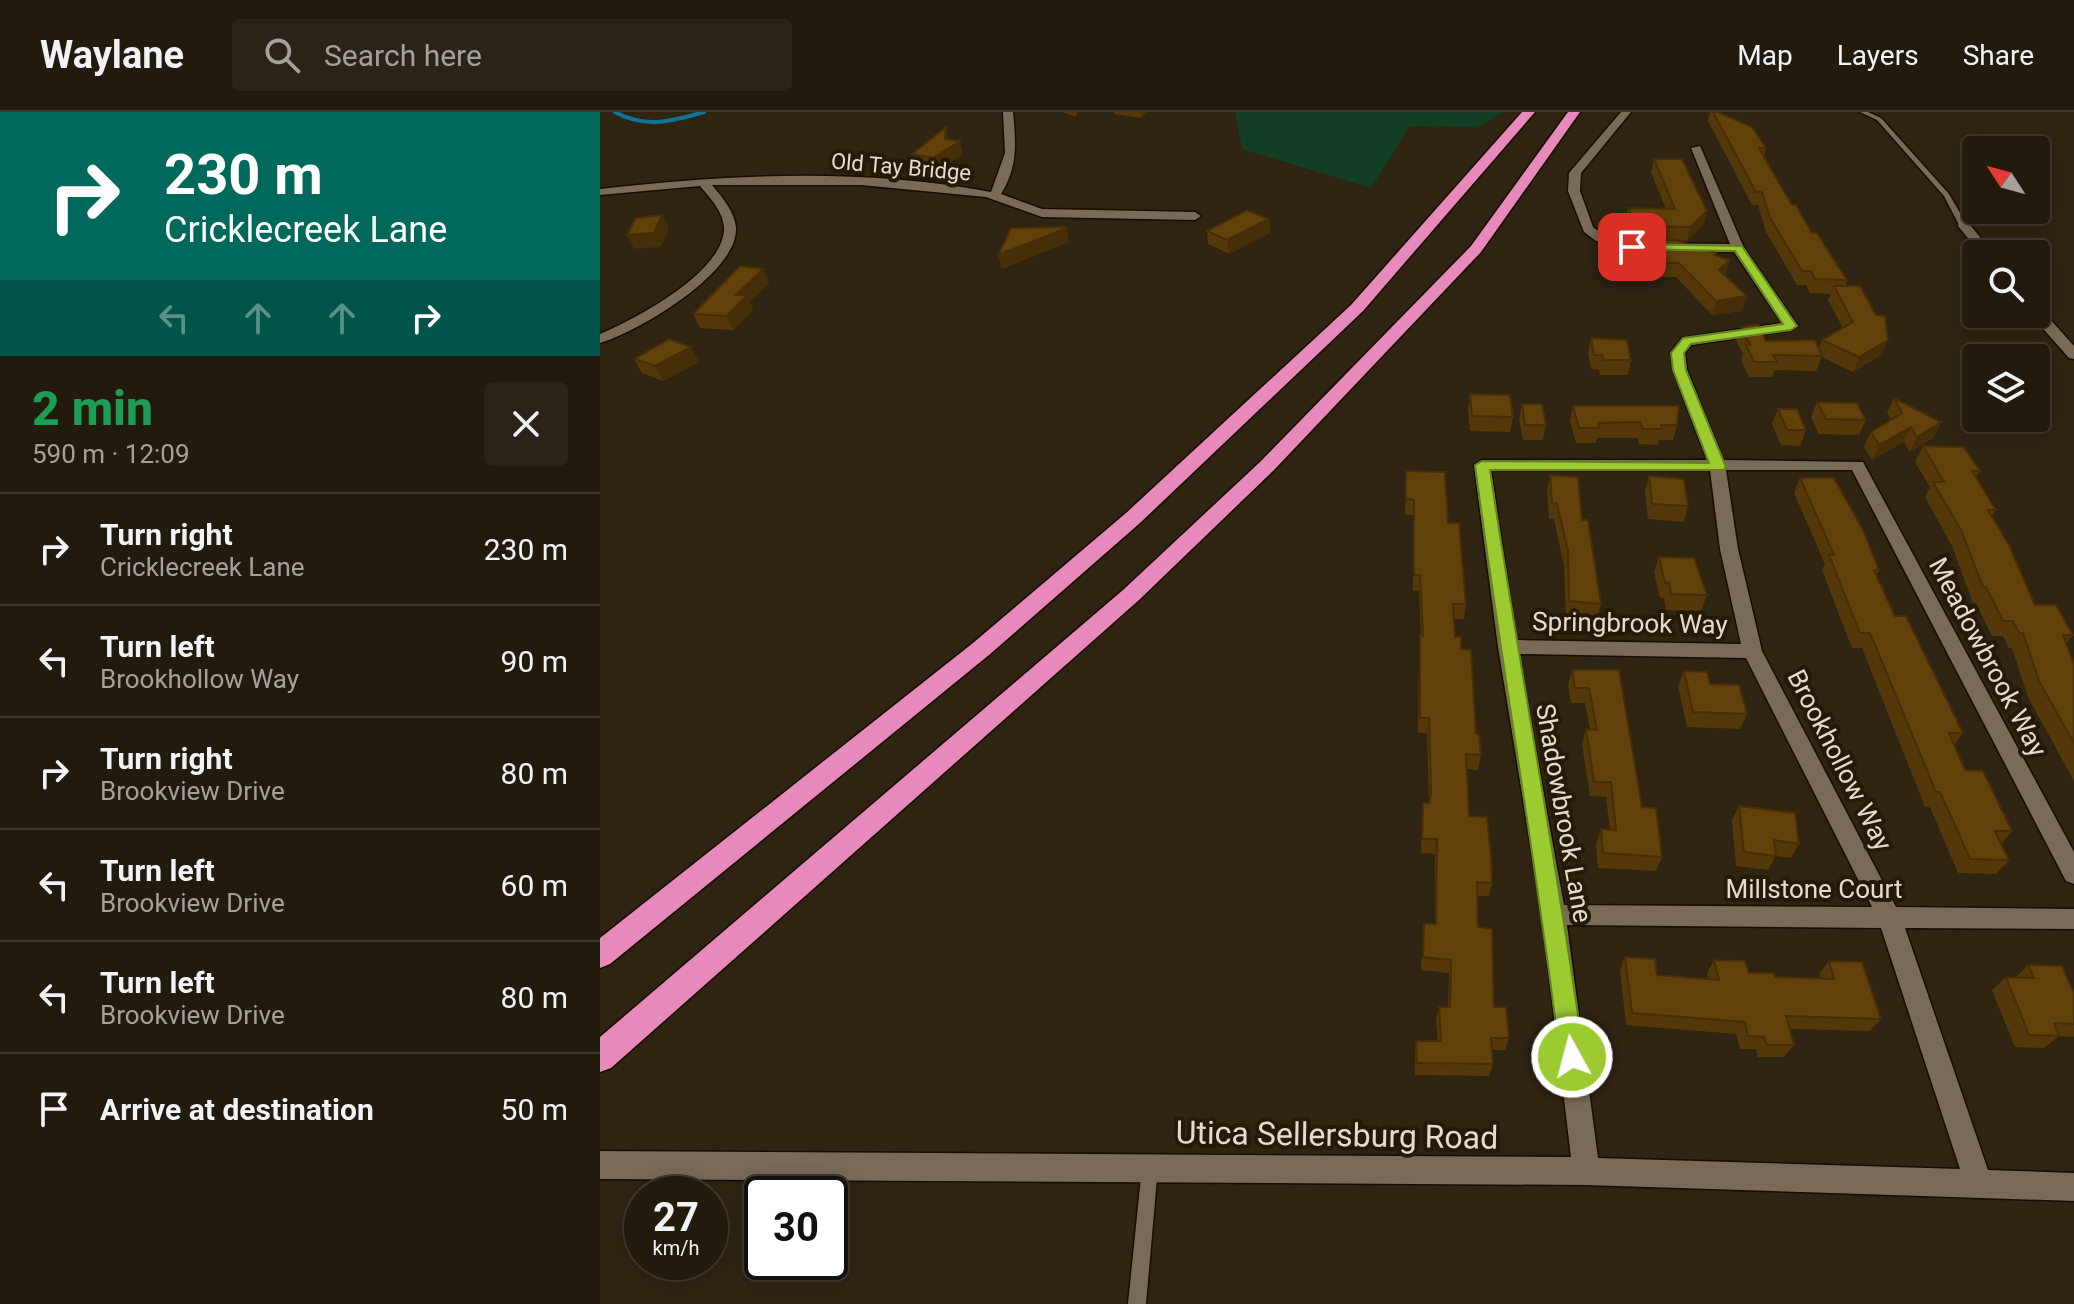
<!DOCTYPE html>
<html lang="en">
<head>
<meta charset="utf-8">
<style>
  :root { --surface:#231a0e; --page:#2b2317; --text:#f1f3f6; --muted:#a3a19e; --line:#40382e }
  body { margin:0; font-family:Roboto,sans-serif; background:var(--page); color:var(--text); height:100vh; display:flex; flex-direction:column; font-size:30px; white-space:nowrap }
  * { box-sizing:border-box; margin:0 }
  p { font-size:26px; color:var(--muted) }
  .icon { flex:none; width:44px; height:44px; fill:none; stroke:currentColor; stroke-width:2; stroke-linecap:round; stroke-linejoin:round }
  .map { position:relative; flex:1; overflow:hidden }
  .side { display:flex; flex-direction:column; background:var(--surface); width:600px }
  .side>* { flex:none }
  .hud { background:#00695c; color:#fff; overflow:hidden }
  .needle { width:52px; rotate:306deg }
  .fabs { position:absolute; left:1362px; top:24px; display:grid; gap:16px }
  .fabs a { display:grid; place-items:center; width:88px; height:88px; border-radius:8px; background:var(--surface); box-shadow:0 4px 20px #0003,0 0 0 2px var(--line); font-size:40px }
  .speed { position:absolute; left:24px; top:1064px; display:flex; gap:16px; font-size:40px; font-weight:700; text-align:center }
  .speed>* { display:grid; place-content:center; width:104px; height:104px; border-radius:50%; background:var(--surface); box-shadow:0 4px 20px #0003,0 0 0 2px var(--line); line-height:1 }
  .speed small { font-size:20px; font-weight:400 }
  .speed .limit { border:4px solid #111; border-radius:12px; background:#fff; color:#111 }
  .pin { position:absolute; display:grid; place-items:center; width:68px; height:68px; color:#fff; margin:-34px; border-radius:16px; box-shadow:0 4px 12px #0006 }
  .me { position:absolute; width:88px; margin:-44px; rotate:353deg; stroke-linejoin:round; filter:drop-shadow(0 0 6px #0008) }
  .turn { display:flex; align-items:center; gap:28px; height:168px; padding:0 32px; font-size:36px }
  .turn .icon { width:104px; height:104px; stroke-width:2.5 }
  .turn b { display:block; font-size:56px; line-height:68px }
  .lanes { display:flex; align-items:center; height:76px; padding:0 32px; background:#0003; justify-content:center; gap:40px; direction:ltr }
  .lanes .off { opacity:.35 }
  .round { display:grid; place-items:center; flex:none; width:84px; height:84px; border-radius:8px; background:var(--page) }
  .head { display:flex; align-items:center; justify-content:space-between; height:136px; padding:0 32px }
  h1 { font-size:48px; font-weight:800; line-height:60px; color:#1e9e55 }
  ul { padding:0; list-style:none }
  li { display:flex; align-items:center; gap:24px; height:112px; padding:0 32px; border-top:2px solid var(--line) }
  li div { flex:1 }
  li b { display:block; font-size:30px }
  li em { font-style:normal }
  header { display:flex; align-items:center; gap:48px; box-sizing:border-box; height:112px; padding:0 40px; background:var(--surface); border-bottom:2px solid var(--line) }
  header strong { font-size:38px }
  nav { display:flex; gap:44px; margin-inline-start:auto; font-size:28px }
  .search { width:560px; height:72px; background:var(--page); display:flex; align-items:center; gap:20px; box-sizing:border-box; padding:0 28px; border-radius:8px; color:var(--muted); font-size:30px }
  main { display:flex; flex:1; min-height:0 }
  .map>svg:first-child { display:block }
  .green { fill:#123e26 }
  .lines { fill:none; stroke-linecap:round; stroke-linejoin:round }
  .stream { stroke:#137499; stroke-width:4 }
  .service-casing { stroke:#170c00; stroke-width:3 }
  .minor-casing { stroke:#170c00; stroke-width:3 }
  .motorway-casing { stroke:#170c00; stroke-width:3 }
  .service { fill:#7a6b58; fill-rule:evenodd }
  .minor { fill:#7a6b58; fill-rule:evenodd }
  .motorway { fill:#e789ba; fill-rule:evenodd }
  .wall { fill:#543809 }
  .shaded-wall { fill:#452e08 }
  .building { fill:#62410b; stroke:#452e08; stroke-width:2 }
  .route { fill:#9cca31; stroke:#658320; stroke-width:2 }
  .labels { text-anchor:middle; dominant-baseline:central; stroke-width:8; stroke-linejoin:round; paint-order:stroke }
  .far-street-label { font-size:22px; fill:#e4dcd1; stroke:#251908 }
  .street-label { font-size:26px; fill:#e4dcd1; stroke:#251908 }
  .near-street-label { font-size:32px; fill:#e4dcd1; stroke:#251908 }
</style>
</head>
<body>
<header>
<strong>Waylane</strong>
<div class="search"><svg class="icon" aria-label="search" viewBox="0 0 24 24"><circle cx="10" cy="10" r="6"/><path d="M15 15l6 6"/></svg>Search here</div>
<nav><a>Map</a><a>Layers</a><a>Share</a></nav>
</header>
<main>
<section class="side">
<div class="hud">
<div class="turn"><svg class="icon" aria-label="right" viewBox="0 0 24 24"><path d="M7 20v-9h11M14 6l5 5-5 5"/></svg><div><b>230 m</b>Cricklecreek Lane</div></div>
<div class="lanes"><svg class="icon off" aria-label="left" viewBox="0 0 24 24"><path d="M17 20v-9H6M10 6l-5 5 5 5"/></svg><svg class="icon off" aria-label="ahead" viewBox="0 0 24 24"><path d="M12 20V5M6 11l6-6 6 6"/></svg><svg class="icon off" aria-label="ahead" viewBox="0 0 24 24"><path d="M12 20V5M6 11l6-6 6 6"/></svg><svg class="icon" aria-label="right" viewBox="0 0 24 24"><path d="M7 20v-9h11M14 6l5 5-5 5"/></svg></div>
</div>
<div class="head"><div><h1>2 min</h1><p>590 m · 12:09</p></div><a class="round"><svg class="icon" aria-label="close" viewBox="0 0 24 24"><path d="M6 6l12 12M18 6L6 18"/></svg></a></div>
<ul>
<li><svg class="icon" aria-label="right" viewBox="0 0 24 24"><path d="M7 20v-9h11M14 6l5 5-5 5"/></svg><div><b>Turn right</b><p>Cricklecreek Lane</p></div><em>230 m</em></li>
<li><svg class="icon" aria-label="left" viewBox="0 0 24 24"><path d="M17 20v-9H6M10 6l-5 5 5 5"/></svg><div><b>Turn left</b><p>Brookhollow Way</p></div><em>90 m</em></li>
<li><svg class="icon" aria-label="right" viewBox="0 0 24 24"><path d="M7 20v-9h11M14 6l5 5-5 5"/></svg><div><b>Turn right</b><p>Brookview Drive</p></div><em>80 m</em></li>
<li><svg class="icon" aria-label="left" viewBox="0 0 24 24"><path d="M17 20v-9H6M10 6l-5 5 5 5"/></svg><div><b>Turn left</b><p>Brookview Drive</p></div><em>60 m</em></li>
<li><svg class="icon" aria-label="left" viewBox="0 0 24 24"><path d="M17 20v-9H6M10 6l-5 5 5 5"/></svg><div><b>Turn left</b><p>Brookview Drive</p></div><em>80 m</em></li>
<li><svg class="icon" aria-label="arrive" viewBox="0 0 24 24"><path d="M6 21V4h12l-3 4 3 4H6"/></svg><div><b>Arrive at destination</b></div><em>50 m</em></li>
</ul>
</section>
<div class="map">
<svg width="1474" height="1192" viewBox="0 0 1474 1192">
  <rect width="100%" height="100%" fill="#2f2312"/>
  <!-- green -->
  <polygon class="green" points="635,0 904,0 878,15 810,14 771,76 642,37"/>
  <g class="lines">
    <!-- stream -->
    <path class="stream" d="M15 0C45 17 73 9 104 0"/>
    <!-- service casing -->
    <g class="service-casing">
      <g id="service">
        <polygon points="1260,0 1268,0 1281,6 1349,82 1366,111 1365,113 1359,113 1344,84 1277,8"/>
        <polygon points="550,1047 556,1049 558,1055 546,1192 528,1192 542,1055 544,1049"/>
      </g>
    </g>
    <!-- minor casing -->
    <g class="minor-casing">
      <g id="minor">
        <path d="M403 0H413C416 31 418 55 401 82L442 97 595 100 601 104 595 108 442 105 386 85 261 73H112C122 85 135 100 136 116 138 161 38 220 0 231V222C35 207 123 161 124 117 124 100 110 86 100 74L0 83V77C129 62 263 56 391 80L405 41Z"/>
        <path d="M1021 0H1031L981 61 980 79 993 115 1004 123 1033 131 1130 132 1091 36 1100 34 1144 136 1198 214 1191 218 1091 233 1085 241 1087 258 1123 348 1263 350 1474 740V772L1466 769 1252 358H1126L1138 437 1162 539 1296 795 1474 797V817L1305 816 1388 1058 1474 1061V1089L986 1073 0 1067V1039L971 1045 942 803 898 535 874 353 882 348H1107L1073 258 1071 241 1082 226 1182 211 1134 140 1032 139 996 129 984 120 968 79 969 61ZM891 358H1110L1120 437 1141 532 916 528ZM918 542 1146 546 1272 795 964 793ZM967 813 1281 816 1360 1057 998 1046Z"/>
        <polygon points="1358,108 1366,108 1394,142 1381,142 1358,114"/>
        <polygon points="1436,196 1441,197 1474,234 1474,247 1469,246 1431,203 1436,202"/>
      </g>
    </g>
    <!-- motorway casing -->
    <g class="motorway-casing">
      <g id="motorway">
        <polygon points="922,0 935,0 763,199 540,411 389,543 10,852 0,856 0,826 373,531 526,401 751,193"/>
        <polygon points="968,0 980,0 881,140 674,358 539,488 11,956 0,960 0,925 523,478 660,350 871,134"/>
      </g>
    </g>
    <!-- service -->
    <use href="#service" class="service"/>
    <!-- minor -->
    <use href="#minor" class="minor"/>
    <!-- motorway -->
    <use href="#motorway" class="motorway"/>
  </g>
  <!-- wall -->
  <g class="wall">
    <polygon points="463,0 477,0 476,5"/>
    <polygon points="514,0 548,0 541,6 514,2"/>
    <polygon points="1110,0 1118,0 1166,36 1164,44 1192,93 1247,168 1245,174 1288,228 1281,243 1253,260 1222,245 1216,259 1175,258 1172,265 1149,265 1141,248 1143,242 1136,229 1141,215 1166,229 1219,236 1222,228 1243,216 1228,188 1231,182 1210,181 1206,173 1197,173 1166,120 1158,93 1152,93 1108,9"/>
    <polygon points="349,28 363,42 337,59 316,55 312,42"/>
    <polygon points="1054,47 1107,99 1103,113 1087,129 1077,128 1116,143 1126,162 1125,163 1147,184 1142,199 1112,203 1076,165 1045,165 1038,142 1041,128 1033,128 1025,110 1028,96 1066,97 1051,60"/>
    <polygon points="669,107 670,121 629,142 608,132 607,119"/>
    <polygon points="163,157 169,171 150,190 153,198 133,218 100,216 93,202"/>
    <polygon points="991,226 1031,248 1028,263 1000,263 999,258 991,257 988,241"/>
    <polygon points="91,235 99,250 63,269 42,261 34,247"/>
    <polygon points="870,282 913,305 910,320 870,319 868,297"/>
    <polygon points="1294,286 1341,310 1334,325 1310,340 1304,330 1272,348 1264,335 1271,320 1291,308 1287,301"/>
    <polygon points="1217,290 1266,308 1259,323 1219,322 1211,305"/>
    <polygon points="922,292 946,313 943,328 923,328 919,307"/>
    <polygon points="973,294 1077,313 1073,328 1059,328 1058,333 1039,332 1037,326 997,326 996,331 976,331 970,309"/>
    <polygon points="1178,297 1206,318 1200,334 1181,333 1172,312"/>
    <polygon points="1323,334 1380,359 1376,366 1396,398 1392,404 1435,493 1473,523 1466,531 1474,552 1474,669 1428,585 1412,536 1409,536 1403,524 1392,524 1376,491 1373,491 1352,434 1325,385 1330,375 1315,350"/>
    <polygon points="806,359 848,411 866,492 864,507 854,507 855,525 861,537 876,622 881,643 878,658 867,657 869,704 892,771 889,784 878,784 878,815 894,895 909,926 905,938 892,938 893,952 889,964 815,963 815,941 816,929 838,929 836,907 839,895 848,895 849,861 821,858 824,812 835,812 835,742 821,741 823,691 829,691 829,689 827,621 818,621 819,539 820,524 821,524 819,479 813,479 813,403 805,403"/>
    <polygon points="950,363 982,408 1001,492 997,507 966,505 964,454 954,407 949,407 947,378"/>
    <polygon points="1049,364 1088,394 1084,410 1048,407 1045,380"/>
    <polygon points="1200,366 1279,458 1277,463 1295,504 1363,621 1354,633 1365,658 1412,719 1401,732 1409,748 1396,762 1358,761 1330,695 1325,695 1262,536 1252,536 1222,458 1225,452 1194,381"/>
    <polygon points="1059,445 1107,483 1101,499 1066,498 1064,486 1060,486 1054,460"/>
    <polygon points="972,558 1019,558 1042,695 1062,745 1056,759 998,756 996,732 1001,717 1010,718 1006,685 990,684 982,632 986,617 990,617 985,591 971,591 968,573"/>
    <polygon points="1084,559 1110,572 1147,602 1140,617 1087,615 1078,574"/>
    <polygon points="1139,694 1199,732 1191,746 1176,744 1168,758 1136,754 1132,708"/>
    <polygon points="1025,845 1057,863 1108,867 1107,862 1114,848 1149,861 1175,865 1220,866 1219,862 1229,849 1281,907 1270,919 1190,917 1194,933 1184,945 1158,945 1156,937 1140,937 1136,922 1026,913 1020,858"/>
    <polygon points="1428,853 1474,881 1474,924 1473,925 1459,924 1444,936 1415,935 1392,878 1406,865 1415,866"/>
  </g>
  <!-- shaded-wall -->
  <g class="shaded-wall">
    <polygon points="540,0 548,0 541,6"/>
    <polygon points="346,15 349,28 360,29 363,42 337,59 333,46 345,27"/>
    <polygon points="1107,99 1103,113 1087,129 1090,115"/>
    <polygon points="62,103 69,117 61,135 34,137 27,123"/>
    <polygon points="669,107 670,121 629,142 627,128"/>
    <polygon points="467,116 469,130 402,157 398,143"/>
    <polygon points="1130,148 1126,162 1115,172 1119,158"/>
    <polygon points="163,157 169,171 150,190 153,198 133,218 127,204 136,183"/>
    <polygon points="1147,184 1142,199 1112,203 1116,189"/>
    <polygon points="1288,228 1281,243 1253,260 1259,245"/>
    <polygon points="91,235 99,250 63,269 55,254"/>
    <polygon points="1341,310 1334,325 1310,340 1317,325"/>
    <polygon points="1311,315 1304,330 1272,348 1279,333"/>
  </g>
  <!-- building -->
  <g class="building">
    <polygon points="1113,0 1118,0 1152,15 1166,36 1159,36 1192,93 1196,93 1212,121 1217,121 1247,168 1215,167 1211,159 1202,159 1170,106 1162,80 1156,80"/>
    <polygon points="346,15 345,27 360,29 333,46 312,42"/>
    <polygon points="1054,47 1082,47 1107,99 1090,115 1036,114 1028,96 1075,97"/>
    <polygon points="647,98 669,107 627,128 607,119"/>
    <polygon points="62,103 54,121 27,123 36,106"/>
    <polygon points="466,115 467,116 398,143 411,116"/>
    <polygon points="1041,128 1076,128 1116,141 1114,143 1130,148 1119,158 1147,184 1116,189 1079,151 1048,151"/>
    <polygon points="140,154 163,157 136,183 147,183 127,204 93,202"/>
    <polygon points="1234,174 1260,174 1276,203 1285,204 1288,228 1259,245 1222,228 1253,210"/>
    <polygon points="1158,212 1166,229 1215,228 1222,244 1173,243 1177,250 1154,250 1146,233 1150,233 1141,215"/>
    <polygon points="991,226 1027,228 1031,248 1004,248 1002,243 994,243"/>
    <polygon points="69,227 91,235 55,254 34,247"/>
    <polygon points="870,282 910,283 913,305 872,304"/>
    <polygon points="1294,286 1341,310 1317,325 1311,315 1279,333 1271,320 1302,301"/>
    <polygon points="1217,290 1257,291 1266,308 1226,307"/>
    <polygon points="922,292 942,292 946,313 925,313"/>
    <polygon points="973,294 1079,294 1077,313 1061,313 1062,317 1043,317 1040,310 998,311 999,316 979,316"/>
    <polygon points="1178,297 1197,297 1206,318 1187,318"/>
    <polygon points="1323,334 1364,335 1380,359 1372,359 1396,398 1388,398 1409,433 1435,493 1456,493 1473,523 1463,523 1474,552 1474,631 1439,569 1423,521 1419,521 1413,509 1403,509 1386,475 1383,475 1361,418 1333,370 1344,370"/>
    <polygon points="806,359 845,360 848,411 859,411 866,492 853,492 855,525 861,525 861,537 871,538 876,622 879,622 881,643 866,642 869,704 887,705 891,745 892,771 877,770 878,815 892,817 894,895 906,895 909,926 891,926 893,952 817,951 816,929 841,929 839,895 850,895 851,848 823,845 824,812 836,812 837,727 822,727 823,691 829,691 831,680 829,606 820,606 820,524 823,524 820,463 814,463 814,388 806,387"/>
    <polygon points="950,363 978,365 982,408 988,408 1001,492 969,489 968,439 957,392 952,391"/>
    <polygon points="1049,364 1084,367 1088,394 1052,392"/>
    <polygon points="1200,366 1234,366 1263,418 1279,458 1274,458 1295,504 1306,504 1363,621 1349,621 1365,658 1383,659 1412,719 1395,719 1409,748 1370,747 1340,680 1336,680 1270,521 1260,521 1229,443 1234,443"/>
    <polygon points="1059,445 1094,446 1107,483 1071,482 1069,471 1065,471"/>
    <polygon points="972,558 1019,558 1042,695 1056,696 1062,745 1003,741 1001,717 1016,718 1011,670 994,670 986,617 997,618 989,576 975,576"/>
    <polygon points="1084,559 1107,560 1110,572 1139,573 1147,602 1093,600"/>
    <polygon points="1139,694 1195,701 1199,732 1174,728 1176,744 1144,740"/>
    <polygon points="1025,845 1055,847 1057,863 1119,868 1114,848 1145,849 1149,861 1174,861 1175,865 1234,867 1229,849 1262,850 1281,907 1186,904 1194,933 1167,933 1164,925 1148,924 1145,910 1032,901"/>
    <polygon points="1428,853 1462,854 1474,881 1474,912 1454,911 1459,924 1429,923 1406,865 1434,866"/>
  </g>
  <!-- route -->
  <path class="route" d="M1032 132 1142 134 1197 214 1191 218 1091 232 1084 241 1086 258 1126 355 1124 358H890C919 554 957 749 984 945L980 953 972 957 964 953 960 945C936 747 901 551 875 353L882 349 1109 351 1073 258 1071 241 1083 226 1183 212 1135 139 1028 137V133Z"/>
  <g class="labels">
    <!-- far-street labels -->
    <g class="far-street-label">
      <text transform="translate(301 55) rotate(5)">Old Tay Bridge</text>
    </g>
    <!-- street labels -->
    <g class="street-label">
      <text transform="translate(1030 511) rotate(1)">Springbrook Way</text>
      <text transform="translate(1388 545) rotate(62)">Meadowbrook Way</text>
      <text transform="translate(1240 648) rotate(63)">Brookhollow Way</text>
      <text transform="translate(964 701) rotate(80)">Shadowbrook Lane</text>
      <text x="1214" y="777">Millstone Court</text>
    </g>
    <!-- near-street labels -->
    <g class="near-street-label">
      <text transform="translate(737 1023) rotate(1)">Utica Sellersburg Road</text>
    </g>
  </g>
</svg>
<div class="fabs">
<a><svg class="needle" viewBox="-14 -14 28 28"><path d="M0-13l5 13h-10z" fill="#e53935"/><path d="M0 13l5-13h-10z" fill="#a3a19e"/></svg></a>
<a><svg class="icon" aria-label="search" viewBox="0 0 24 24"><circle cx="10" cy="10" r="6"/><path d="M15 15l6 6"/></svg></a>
<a><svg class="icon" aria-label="layers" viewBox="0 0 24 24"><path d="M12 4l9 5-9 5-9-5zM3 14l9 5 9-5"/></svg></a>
</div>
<div class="speed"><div>27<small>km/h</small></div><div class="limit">30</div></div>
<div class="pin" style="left:1032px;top:135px;background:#d93025"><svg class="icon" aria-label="arrive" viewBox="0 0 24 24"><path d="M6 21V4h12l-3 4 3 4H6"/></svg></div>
<svg class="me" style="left:972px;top:945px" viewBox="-20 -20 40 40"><circle r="17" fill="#9cca31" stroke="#fff" stroke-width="3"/><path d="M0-11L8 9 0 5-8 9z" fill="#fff"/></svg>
</div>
</main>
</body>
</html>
